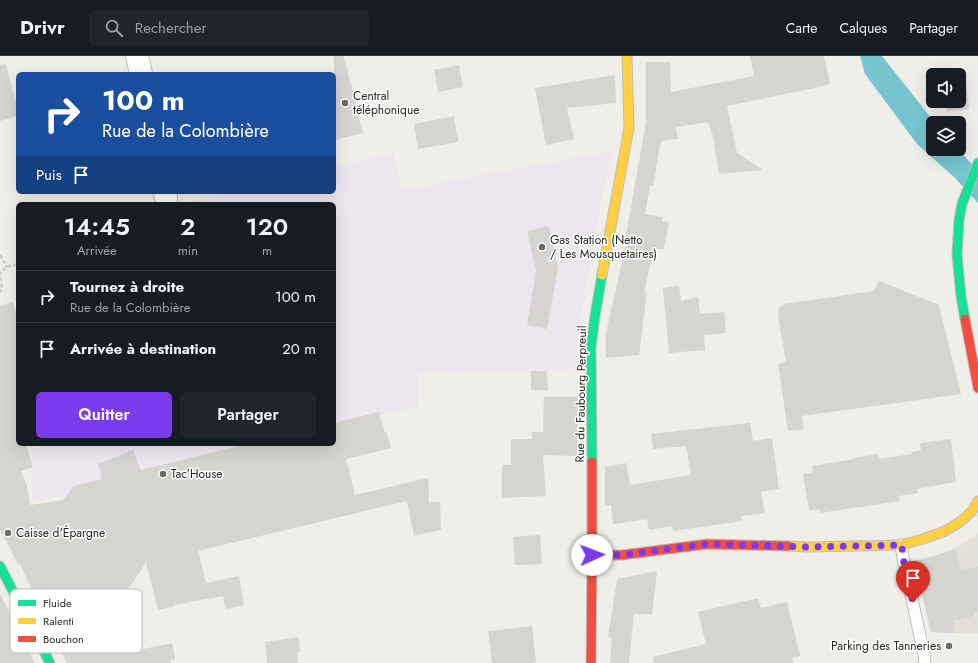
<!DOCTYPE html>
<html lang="fr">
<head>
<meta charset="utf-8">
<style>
  :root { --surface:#171b24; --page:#20242c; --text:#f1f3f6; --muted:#9ea1a6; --line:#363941; --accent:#7c3aed }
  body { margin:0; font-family:Jost,sans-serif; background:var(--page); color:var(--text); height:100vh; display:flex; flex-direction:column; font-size:15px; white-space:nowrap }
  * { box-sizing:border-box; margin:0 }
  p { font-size:13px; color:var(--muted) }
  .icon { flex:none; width:22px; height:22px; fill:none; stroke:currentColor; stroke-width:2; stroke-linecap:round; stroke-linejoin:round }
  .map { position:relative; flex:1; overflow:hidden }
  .sheet { position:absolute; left:16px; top:146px; width:320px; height:244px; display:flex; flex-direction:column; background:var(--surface); border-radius:6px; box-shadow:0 4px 16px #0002 }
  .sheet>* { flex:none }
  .hud { position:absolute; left:16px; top:16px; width:320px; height:122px; border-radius:6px; box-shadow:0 4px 16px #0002; background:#1a4fa0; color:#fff; overflow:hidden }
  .fabs { position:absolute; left:926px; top:12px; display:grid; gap:8px }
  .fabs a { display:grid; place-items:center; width:40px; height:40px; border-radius:6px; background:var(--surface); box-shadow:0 4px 16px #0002; font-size:20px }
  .pin { position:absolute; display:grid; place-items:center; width:34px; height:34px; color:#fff; margin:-41px -17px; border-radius:50% 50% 50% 0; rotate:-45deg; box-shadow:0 0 4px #0007 }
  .pin .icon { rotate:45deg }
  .me { position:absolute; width:44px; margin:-22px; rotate:88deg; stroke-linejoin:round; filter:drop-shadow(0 0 3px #0008) }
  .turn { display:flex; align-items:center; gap:14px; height:84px; padding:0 20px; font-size:18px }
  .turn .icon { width:52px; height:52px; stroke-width:2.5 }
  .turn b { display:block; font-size:28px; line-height:34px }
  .then { display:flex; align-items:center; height:38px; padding:0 20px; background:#0003; gap:8px; font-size:15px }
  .eta { display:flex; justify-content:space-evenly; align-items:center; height:68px; text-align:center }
  .eta b { font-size:24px; font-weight:600; line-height:28px }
  .button { display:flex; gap:8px; margin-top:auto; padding:8px 20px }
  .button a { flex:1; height:46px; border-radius:6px; background:var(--accent); color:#fff; font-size:16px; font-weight:600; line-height:46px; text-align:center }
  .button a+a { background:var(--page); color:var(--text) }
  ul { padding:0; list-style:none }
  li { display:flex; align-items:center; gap:12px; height:52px; padding:0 20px; border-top:1px solid var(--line) }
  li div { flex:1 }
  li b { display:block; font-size:15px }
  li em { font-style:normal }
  header { display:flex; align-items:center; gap:24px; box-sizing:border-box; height:56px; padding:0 20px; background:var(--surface); border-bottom:1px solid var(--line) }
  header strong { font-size:19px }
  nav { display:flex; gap:22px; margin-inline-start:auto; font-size:14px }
  .search { width:280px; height:36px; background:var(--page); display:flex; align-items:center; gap:10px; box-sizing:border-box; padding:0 14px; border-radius:6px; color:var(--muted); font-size:15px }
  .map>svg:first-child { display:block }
  .commercial { fill:#eee6ee }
  .built { fill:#e3e0d5 }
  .water { fill:#76c4cf }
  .building { fill:#d5d4d0 }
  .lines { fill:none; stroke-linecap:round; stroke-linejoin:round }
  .lane-casing { stroke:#bfbeba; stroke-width:13 }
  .street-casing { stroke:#bfbeba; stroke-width:24 }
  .fast-casing { stroke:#bfbeba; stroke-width:11 }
  .slow-casing { stroke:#bfbeba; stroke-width:11 }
  .jam-casing { stroke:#bfbeba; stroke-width:11 }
  .path { stroke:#cccccb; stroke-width:2.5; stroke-dasharray:4 2; stroke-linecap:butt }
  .lane { stroke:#fdfcfc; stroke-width:11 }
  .street { stroke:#fdfcfc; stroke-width:22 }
  .fast { stroke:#16e098; stroke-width:9 }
  .slow { stroke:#ffcf43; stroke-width:9 }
  .jam { stroke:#f24e42; stroke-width:9 }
  .route { stroke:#7c3aed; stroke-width:7; stroke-dasharray:0 12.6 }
  .poi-dot { fill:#6b6b66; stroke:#fff; stroke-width:1.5 }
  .labels { text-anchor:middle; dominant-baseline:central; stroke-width:3; stroke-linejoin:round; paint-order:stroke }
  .poi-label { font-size:12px; fill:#242420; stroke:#fff; text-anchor:start }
  .street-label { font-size:12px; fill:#242420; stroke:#fff }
  .key { fill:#fff; stroke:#bdbdbc; stroke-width:1 }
  .key-label { font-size:11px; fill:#242420 }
</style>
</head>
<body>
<header>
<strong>Drivr</strong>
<div class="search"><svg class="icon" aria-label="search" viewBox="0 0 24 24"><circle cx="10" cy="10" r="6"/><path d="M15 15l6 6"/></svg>Rechercher</div>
<nav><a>Carte</a><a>Calques</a><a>Partager</a></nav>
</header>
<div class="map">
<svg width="978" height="607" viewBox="0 0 978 607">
  <rect width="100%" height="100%" fill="#efeee9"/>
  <!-- commercial -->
  <g class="commercial">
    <polygon points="612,95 604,129 577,280 578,313 419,318 418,350 334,371 334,148 183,148 232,136 334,136 334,111 393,97 402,134"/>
    <polygon points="51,388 266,388 33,446 32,394"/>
  </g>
  <!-- built -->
  <polygon class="built" points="978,477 978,578 931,576 914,505 932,501 956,492 975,480"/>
  <!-- water -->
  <polygon class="water" points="860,0 882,0 935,67 933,67 933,93 958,93 978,115 978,147 954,121 917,88 865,18"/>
  <!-- building -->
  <g class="building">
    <polygon points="334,0 344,0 363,77 334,84"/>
    <polygon points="750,0 824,0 830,28 810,33 727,50 737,97 763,114 719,118 713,80 708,66 676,71 678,83 661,85 653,130 650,130 645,158 663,161 662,165 669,166 664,193 653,193 651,205 644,236 647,235 639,299 606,302 606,277 626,188 624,187 625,185 646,66 646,6 670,6 671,36 754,20"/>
    <polygon points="6,8 15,44 18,44 18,60 0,65 0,9"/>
    <polygon points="459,9 463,31 438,36 434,14"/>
    <polygon points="965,14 969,53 947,55 946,45 959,45 959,19 944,19 944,16"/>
    <polygon points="615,19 616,47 567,52 574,83 546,89 535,32"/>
    <polygon points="454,60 458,86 418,93 414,68"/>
    <polygon points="549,170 558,212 547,273 527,269 536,215 527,175"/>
    <polygon points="879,225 939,249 961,338 802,360 804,373 788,375 778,308 786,306 778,259 779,252 784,248 874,235"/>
    <polygon points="679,230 681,245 698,241 700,258 724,256 726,277 704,279 705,294 669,297 663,232"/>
    <polygon points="13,246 18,265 18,388 26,388 33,411 21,415 27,430 30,449 63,444 74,430 102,423 98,408 133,394 141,414 247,388 334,388 334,367 379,356 384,376 386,375 391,392 346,403 355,439 428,422 429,446 440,446 441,474 430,476 414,480 407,445 198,495 206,527 239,520 244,549 226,553 223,540 174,549 175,550 158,554 146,506 130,531 117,535 129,596 172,587 175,603 170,604 171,607 67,607 20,508 18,509 7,486 0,474 0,250"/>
    <polygon points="531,315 547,315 548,334 531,334"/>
    <polygon points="544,341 578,341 577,400 543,399 546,440 502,442 502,409 511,409 511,383 532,383 532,376 543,376"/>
    <polygon points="750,367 753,385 772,382 779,433 761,436 765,457 741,460 742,465 673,475 672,470 649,474 647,463 613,468 611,449 605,450 605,411 626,407 630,429 691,419 686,390 653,393 651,378"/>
    <polygon points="951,383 956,426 917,433 918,437 899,440 900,445 820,457 820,453 809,454 803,418 813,416 812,410 855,403 854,402 878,398 879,403 912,398 912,396 921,394 920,387"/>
    <polygon points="540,479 542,508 515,509 513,481"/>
    <polygon points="955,493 961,515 978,510 978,556 974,557 974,560 953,565 955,577 931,576 914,505 938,499"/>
    <polygon points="657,515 652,558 634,558 629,607 610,607 612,582 608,581 617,523"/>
    <polygon points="0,538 20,577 35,607 0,607"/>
    <polygon points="758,542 761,552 787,546 800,600 792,602 794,607 654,607 653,601 706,588 698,556"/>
    <polygon points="532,570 536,606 528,607 492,607 488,575"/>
    <polygon points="299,581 300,596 297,596 298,607 267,607 265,586"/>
  </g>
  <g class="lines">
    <!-- lane casing -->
    <g class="lane-casing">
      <polyline id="lane" points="901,489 903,502 925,603 924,607"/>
    </g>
    <!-- street casing -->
    <g class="street-casing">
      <g id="street">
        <polyline points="137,0 141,18"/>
        <polyline points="165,136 166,142"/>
      </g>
    </g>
    <!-- fast casing -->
    <g class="fast-casing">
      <g id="fast">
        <polyline points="965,263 961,240 957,199 959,164 962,148 978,107"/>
        <polyline points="592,406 591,291 595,260 602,219"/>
        <polyline points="0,510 50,607"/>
      </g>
    </g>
    <!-- slow casing -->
    <g class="slow-casing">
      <g id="slow">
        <polyline points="602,219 629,72 627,0"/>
        <polyline points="788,490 808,491 901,489 923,483 945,475 960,466 972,455 978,445"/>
      </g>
    </g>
    <!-- jam casing -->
    <g class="jam-casing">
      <g id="jam">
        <polyline points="965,263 978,332"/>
        <polyline points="592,499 622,499 707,488 788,490"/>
        <polyline points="591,607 592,499 592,406"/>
      </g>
    </g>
    <!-- path -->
    <g class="path">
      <polyline points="0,199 7,211"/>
      <polyline points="0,237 2,232 0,217 7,211 18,208"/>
    </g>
    <!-- lane -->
    <use href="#lane" class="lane"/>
    <!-- street -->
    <use href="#street" class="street"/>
    <!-- fast -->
    <use href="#fast" class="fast"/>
    <!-- slow -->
    <use href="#slow" class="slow"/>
    <!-- jam -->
    <use href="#jam" class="jam"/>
  </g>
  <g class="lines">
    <!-- route -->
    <polyline class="route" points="592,499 622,499 660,494 707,488 808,491 902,489 903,502 913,546"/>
  </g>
  <!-- markers -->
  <g class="poi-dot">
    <circle cx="345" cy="47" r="4"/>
    <circle cx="542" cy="191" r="4"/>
    <circle cx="163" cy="418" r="4"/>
    <circle cx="8" cy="477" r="4"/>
    <circle cx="949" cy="590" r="4"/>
  </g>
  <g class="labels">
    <!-- poi labels -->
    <g class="poi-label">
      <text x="353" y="40">Central<tspan x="353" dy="14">téléphonique</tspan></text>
      <text x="550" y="184">Gas Station (Netto<tspan x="550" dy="14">/ Les Mousquetaires)</tspan></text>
      <text x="171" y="418">Tac'House</text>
      <text x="16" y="477">Caisse d'Épargne</text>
      <text x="941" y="590" text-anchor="end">Parking des Tanneries</text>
    </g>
    <!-- street labels -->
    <g class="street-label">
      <text transform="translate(581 338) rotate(-89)">Rue du Faubourg Perpreuil</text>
    </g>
  </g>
  <!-- legend -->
  <rect x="10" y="533" width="132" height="64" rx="6" class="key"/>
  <rect x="18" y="544" width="18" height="6" fill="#16e098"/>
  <rect x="18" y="562" width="18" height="6" fill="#ffcf43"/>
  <rect x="18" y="580" width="18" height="6" fill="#f24e42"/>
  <g class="key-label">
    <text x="43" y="551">Fluide</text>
    <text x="43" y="569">Ralenti</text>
    <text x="43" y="587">Bouchon</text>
  </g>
</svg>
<div class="fabs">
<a><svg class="icon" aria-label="sound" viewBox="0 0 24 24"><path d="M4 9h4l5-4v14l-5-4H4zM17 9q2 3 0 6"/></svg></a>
<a><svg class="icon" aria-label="layers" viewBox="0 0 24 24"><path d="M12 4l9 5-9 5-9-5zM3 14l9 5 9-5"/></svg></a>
</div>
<div class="pin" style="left:913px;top:546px;background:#d93025"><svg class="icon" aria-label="arrive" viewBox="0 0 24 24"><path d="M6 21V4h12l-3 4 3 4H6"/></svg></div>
<svg class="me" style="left:592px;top:499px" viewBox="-20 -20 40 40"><circle r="19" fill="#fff"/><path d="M0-13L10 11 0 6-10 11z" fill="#7c3aed"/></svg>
<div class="hud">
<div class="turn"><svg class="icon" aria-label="right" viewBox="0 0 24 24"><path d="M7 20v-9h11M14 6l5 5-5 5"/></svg><div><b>100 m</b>Rue de la Colombière</div></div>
<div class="then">Puis<svg class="icon" aria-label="arrive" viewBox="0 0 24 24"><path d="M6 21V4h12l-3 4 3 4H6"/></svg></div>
</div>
<section class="sheet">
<div class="eta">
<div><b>14:45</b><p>Arrivée</p></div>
<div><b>2</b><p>min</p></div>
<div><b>120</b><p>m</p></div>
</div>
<ul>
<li><svg class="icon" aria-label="right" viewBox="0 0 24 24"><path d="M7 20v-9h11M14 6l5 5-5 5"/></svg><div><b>Tournez à droite</b><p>Rue de la Colombière</p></div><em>100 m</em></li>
<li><svg class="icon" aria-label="arrive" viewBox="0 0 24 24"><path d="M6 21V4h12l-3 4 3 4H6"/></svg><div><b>Arrivée à destination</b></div><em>20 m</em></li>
</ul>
<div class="button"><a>Quitter</a><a>Partager</a></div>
</section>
</div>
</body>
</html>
